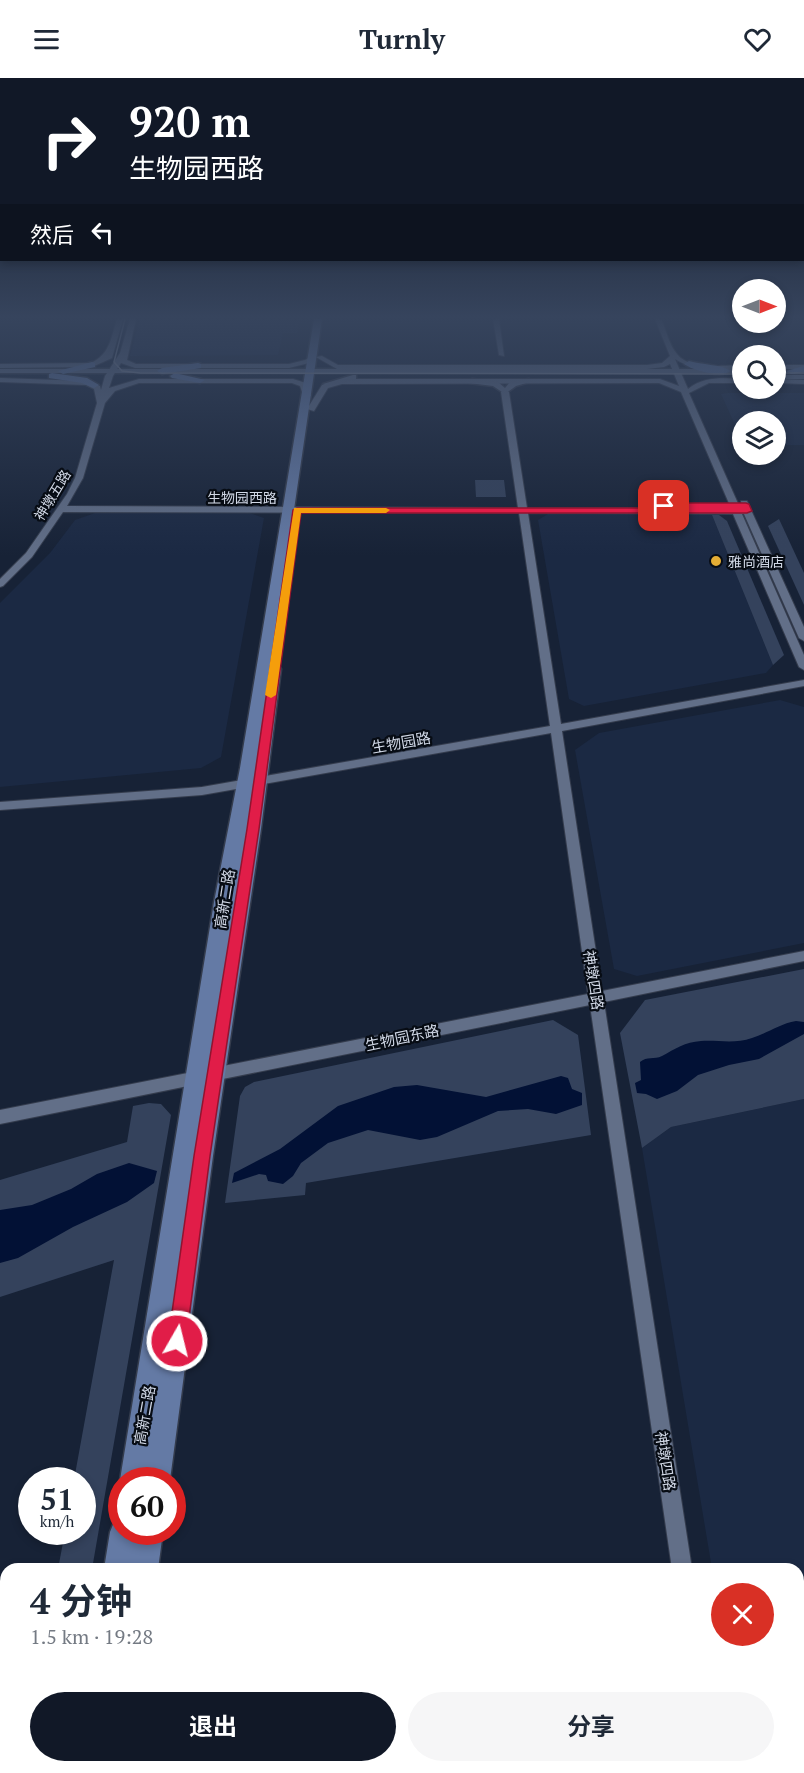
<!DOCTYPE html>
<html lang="zh">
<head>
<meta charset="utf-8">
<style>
  :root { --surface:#fff; --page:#f6f6f7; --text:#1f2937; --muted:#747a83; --accent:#111827 }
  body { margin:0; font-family:"PT Serif","Noto Sans SC",serif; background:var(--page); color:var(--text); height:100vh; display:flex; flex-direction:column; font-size:22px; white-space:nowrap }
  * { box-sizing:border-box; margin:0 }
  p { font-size:20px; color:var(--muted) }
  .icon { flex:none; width:33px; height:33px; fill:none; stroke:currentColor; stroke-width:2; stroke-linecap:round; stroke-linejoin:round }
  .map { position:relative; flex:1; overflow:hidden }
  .details { position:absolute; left:0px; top:1485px; width:804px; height:210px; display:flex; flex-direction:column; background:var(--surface); border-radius:18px 18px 0 0; box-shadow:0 3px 9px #0003 }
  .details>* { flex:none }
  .guide { position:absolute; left:0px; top:0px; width:804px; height:183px; box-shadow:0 3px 9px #0003; background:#111827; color:#fff; overflow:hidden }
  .needle { width:39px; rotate:90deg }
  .buttons { position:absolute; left:732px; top:201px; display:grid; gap:12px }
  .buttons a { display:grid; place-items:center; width:54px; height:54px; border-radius:50%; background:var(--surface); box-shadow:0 3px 9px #0003; font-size:30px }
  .speed { position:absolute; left:18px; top:1389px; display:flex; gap:12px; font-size:30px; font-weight:700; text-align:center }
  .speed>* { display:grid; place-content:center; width:78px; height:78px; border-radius:50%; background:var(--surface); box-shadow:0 3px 9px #0003; line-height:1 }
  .speed small { font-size:15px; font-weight:400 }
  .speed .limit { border:9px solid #d22; background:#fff; color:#111 }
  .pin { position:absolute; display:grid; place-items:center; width:51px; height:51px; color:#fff; margin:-26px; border-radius:12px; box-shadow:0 3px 9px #0006 }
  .me { position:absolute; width:66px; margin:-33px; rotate:8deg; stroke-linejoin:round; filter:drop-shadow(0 0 4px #0008) }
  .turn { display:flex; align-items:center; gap:21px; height:126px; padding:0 30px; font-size:27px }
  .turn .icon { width:78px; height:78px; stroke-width:2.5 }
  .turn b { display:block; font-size:42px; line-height:51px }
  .then { display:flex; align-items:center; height:57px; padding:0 30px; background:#0003; gap:12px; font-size:22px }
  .round { display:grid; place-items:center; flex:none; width:63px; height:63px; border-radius:32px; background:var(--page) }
  .head { display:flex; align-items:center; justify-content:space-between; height:102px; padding:0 30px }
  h1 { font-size:36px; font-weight:700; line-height:45px }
  .button { display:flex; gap:12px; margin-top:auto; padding:12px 30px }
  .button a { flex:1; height:69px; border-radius:36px; background:var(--accent); color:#fff; font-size:24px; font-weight:700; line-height:69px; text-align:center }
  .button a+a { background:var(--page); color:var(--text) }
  header { display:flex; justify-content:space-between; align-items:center; height:78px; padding:0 30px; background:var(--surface); font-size:27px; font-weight:700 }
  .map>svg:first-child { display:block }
  .built { fill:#1b2943 }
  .green { fill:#34425c }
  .water { fill:#021135 }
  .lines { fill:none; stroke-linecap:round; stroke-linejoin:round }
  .tertiary-casing { stroke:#343c4d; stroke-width:2 }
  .secondary-casing { stroke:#343c4d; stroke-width:3 }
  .primary-casing { stroke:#343c4d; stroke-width:3 }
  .tertiary { fill:#626f88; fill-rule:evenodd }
  .secondary { fill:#626f88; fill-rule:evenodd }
  .primary { fill:#647aa5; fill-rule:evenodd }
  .tram { stroke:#878fa0; stroke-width:1.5 }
  .route { fill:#e11d48; stroke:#92132f; stroke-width:1.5 }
  .slow { fill:#f59e0b }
  .poi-dot { fill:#e4ad35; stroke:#070c14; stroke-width:2 }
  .labels { text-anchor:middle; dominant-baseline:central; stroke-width:4.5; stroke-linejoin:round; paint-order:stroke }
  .far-street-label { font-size:14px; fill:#d1d8e6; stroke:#070c14 }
  .far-poi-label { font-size:14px; fill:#d1d8e6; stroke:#070c14; text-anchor:start }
  .street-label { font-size:15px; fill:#d1d8e6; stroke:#070c14 }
</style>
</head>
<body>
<header><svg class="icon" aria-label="menu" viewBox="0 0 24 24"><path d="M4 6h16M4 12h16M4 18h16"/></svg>Turnly<svg class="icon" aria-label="heart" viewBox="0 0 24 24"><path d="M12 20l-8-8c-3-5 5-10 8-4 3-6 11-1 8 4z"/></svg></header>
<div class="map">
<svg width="804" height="1695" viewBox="0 0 804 1695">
  <rect width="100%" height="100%" fill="#172236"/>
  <!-- built -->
  <g class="built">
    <polygon points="140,241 301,241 297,255 283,255 278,277 130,278"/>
    <polygon points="728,315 804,315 804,367 776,367 776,344 742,344 742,362 721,316"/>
    <polygon points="98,434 250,435 264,440 221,679 201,690 0,709 0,525 50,475 75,442"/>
    <polygon points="548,436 712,437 773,587 766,595 584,628 569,621 538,442"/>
    <polygon points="780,622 804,629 804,865 637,898 614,891 575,672 599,655"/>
    <polygon points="804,1021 804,1636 798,1639 798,1491 712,1491 642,1070 671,1049"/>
  </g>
  <!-- green -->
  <g class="green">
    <polygon points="475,402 504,402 506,419 476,419"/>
    <polygon points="712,437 719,437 727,443 784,577 773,587"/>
    <polygon points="779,441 804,495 804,527 768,448"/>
    <polygon points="804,891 804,1021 671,1049 642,1070 620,955 645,922"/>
    <polygon points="553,942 578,957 591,1057 306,1105 305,1117 225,1125 240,1018 245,1009 254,1004"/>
    <polygon points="149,1025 161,1026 171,1037 92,1491 58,1491 65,1454 82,1454 82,1402 74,1402 114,1182 0,1219 0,1102 127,1064 133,1028"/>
  </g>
  <!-- water -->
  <g class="water">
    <path d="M796 943 804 944V956L759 981 729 987 698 997 677 1013 657 1021 646 1016 637 1015 635 1005 641 1002 640 984C647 978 654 982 662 978 675 971 685 964 701 963 719 962 735 966 752 960 768 955 779 946 796 943Z"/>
    <polygon points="561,998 568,1000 572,1011 582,1015 582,1027 556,1036 528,1031 498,1033 437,1059 420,1062 368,1052 328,1065 301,1085 293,1098 283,1106 268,1103 266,1097 259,1096 232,1105 234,1095 280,1071 338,1028 394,1009 417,1007 486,1019"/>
    <polygon points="129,1085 157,1093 154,1105 127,1124 73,1149 18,1180 0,1185 0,1132 32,1127 71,1111 97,1096"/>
  </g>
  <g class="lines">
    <!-- tertiary casing -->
    <g class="tertiary-casing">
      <g id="tertiary">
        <path d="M117 241H123L112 280 92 289 0 290V286L91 285C110 276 111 260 117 241Z"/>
        <path d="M130 241H136L127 282 136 286H289L305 282 312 278 316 280 309 285 289 290H135L121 285 113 298 109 310 139 301H293L306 305 311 318 304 320 300 308 292 305H139L115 313 105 325 83 400 67 428 518 430 501 314 505 312 509 314 527 430H731L681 314 659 305 342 306 328 310 314 333 307 331 322 307 342 301H660L679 308 670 286 664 289 647 291H337L316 279 322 278 338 287H647L662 285 670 278 655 241H661C666 251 669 267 677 276 690 293 724 287 742 287V291C719 292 695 294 675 281L688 311C704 298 723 300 742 301V305H709L689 315 740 430H742L741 423H747L804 549V563L799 560 744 436H742L804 577V592L799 589 733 436 528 435 561 646 804 602V608L562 653 602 913 804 873V883L604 924 692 1491H672L590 927 0 1046V1032L588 916 551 655 202 717 0 732V724L202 709 550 648 519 435 63 434 32 479 3 508 0 509V501L26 475 67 416 75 400 97 325 94 311 86 307 0 304V300L87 303 100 308 101 312 105 298 120 275Z"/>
        <polygon points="493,241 499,241 504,278 499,277"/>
        <rect x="776" y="287" width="28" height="4"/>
        <polygon points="776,301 804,302 804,306 776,305"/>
        <polygon points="699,1689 723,1689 724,1695 700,1695"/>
      </g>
    </g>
    <!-- secondary casing -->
    <g class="secondary-casing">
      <g id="secondary">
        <rect x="0" y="291" width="742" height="4"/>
        <polygon points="353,297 356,297 356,301 327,308 323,306"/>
        <rect x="776" y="297" width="28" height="4"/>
        <polygon points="472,301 498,304 505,310 510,304 529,301 533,303 516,308 505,316 493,308 469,305 468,303"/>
        <polygon points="804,1677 804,1695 776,1695 779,1689 798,1689 798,1679"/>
      </g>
    </g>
    <!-- primary casing -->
    <g class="primary-casing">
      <g id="primary">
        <polygon points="314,241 322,241 271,588 279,588 281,591 261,751 213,1078 170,1402 122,1402 122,1406 120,1402 214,824 240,690"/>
        <path d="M689 283C702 287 720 286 731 293 721 300 694 293 684 286Z"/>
        <polygon points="92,284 95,285 95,289 63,296 58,293"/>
        <polygon points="198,285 201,286 201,290 162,296 157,293 162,290"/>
        <polygon points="804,288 804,294 791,296 786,293"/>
        <polygon points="52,295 87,300 99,307 94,310 82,305 49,300 49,296"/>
        <polygon points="175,295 205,302 200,305 172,300 170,298"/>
        <polygon points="122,1441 122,1454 163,1454 158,1491 104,1491 110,1454 114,1444"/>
        <polygon points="72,1689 102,1689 101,1695 71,1695"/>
        <polygon points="103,1689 133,1689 132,1695 102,1695"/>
      </g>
    </g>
    <!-- tertiary -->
    <use href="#tertiary" class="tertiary"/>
    <!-- secondary -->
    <use href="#secondary" class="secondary"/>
    <!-- primary -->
    <use href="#primary" class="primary"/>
    <!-- tram -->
    <g class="tram">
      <polyline points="125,241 114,284 122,293 140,295 742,296"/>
      <polyline points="776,295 804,295"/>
    </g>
  </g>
  <!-- sky -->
  <linearGradient id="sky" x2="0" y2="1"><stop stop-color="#0d131e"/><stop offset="0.5" stop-color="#36445d"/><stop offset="1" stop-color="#36445d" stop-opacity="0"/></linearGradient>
  <rect width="804" height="478" fill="url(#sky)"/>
  <!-- route -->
  <polygon class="route" points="664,425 746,425 749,426 752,433 747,435 301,435 259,751 210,1078 186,1263 183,1270 177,1273 170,1270 168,1263 194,1078 247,751 293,432 297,430 661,430 661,426"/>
  <!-- slow -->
  <polygon class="slow" points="294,430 386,430 390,432 386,435 301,435 276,617 271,620 265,617"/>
  <!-- markers -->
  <circle class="poi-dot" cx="716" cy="483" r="6"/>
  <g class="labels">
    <!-- far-street labels -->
    <g class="far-street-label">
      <text transform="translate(52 417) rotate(-59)">神墩五路</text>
      <text x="242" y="419">生物园西路</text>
    </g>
    <!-- far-poi labels -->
    <g class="far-poi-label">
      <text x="728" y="483">雅尚酒店</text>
    </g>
    <!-- street labels -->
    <g class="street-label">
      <text transform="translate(401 664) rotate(-10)">生物园路</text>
      <text transform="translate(224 821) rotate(-81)">高新二路</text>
      <text transform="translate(594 902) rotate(81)">神墩四路</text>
      <text transform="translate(402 959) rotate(-12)">生物园东路</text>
      <text transform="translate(144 1337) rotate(-80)">高新二路</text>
      <text transform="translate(666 1383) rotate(81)">神墩四路</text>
    </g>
  </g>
</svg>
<div class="buttons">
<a><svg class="needle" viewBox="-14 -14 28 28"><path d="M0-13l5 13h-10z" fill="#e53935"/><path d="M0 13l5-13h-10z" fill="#747a83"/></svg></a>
<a><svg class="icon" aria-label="search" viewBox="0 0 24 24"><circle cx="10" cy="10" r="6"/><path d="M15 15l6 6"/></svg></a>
<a><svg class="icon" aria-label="layers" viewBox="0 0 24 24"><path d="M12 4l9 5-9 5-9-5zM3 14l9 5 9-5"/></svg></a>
</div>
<div class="speed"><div>51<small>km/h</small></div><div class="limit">60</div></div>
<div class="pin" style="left:664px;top:428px;background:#d93025"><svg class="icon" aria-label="arrive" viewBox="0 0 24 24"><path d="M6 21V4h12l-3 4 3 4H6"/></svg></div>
<svg class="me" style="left:177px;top:1263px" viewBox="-20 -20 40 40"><circle r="17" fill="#e11d48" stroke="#fff" stroke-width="3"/><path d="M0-11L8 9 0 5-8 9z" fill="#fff"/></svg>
<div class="guide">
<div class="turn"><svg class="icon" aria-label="right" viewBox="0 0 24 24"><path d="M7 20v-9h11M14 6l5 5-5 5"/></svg><div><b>920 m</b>生物园西路</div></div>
<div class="then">然后<svg class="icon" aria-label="left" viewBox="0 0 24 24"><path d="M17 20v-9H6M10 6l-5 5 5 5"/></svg></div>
</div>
<section class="details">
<div class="head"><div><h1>4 分钟</h1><p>1.5 km · 19:28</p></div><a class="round" style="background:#d93025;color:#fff"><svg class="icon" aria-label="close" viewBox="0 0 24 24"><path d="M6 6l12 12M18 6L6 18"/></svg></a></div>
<div class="button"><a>退出</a><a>分享</a></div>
</section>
</div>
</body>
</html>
